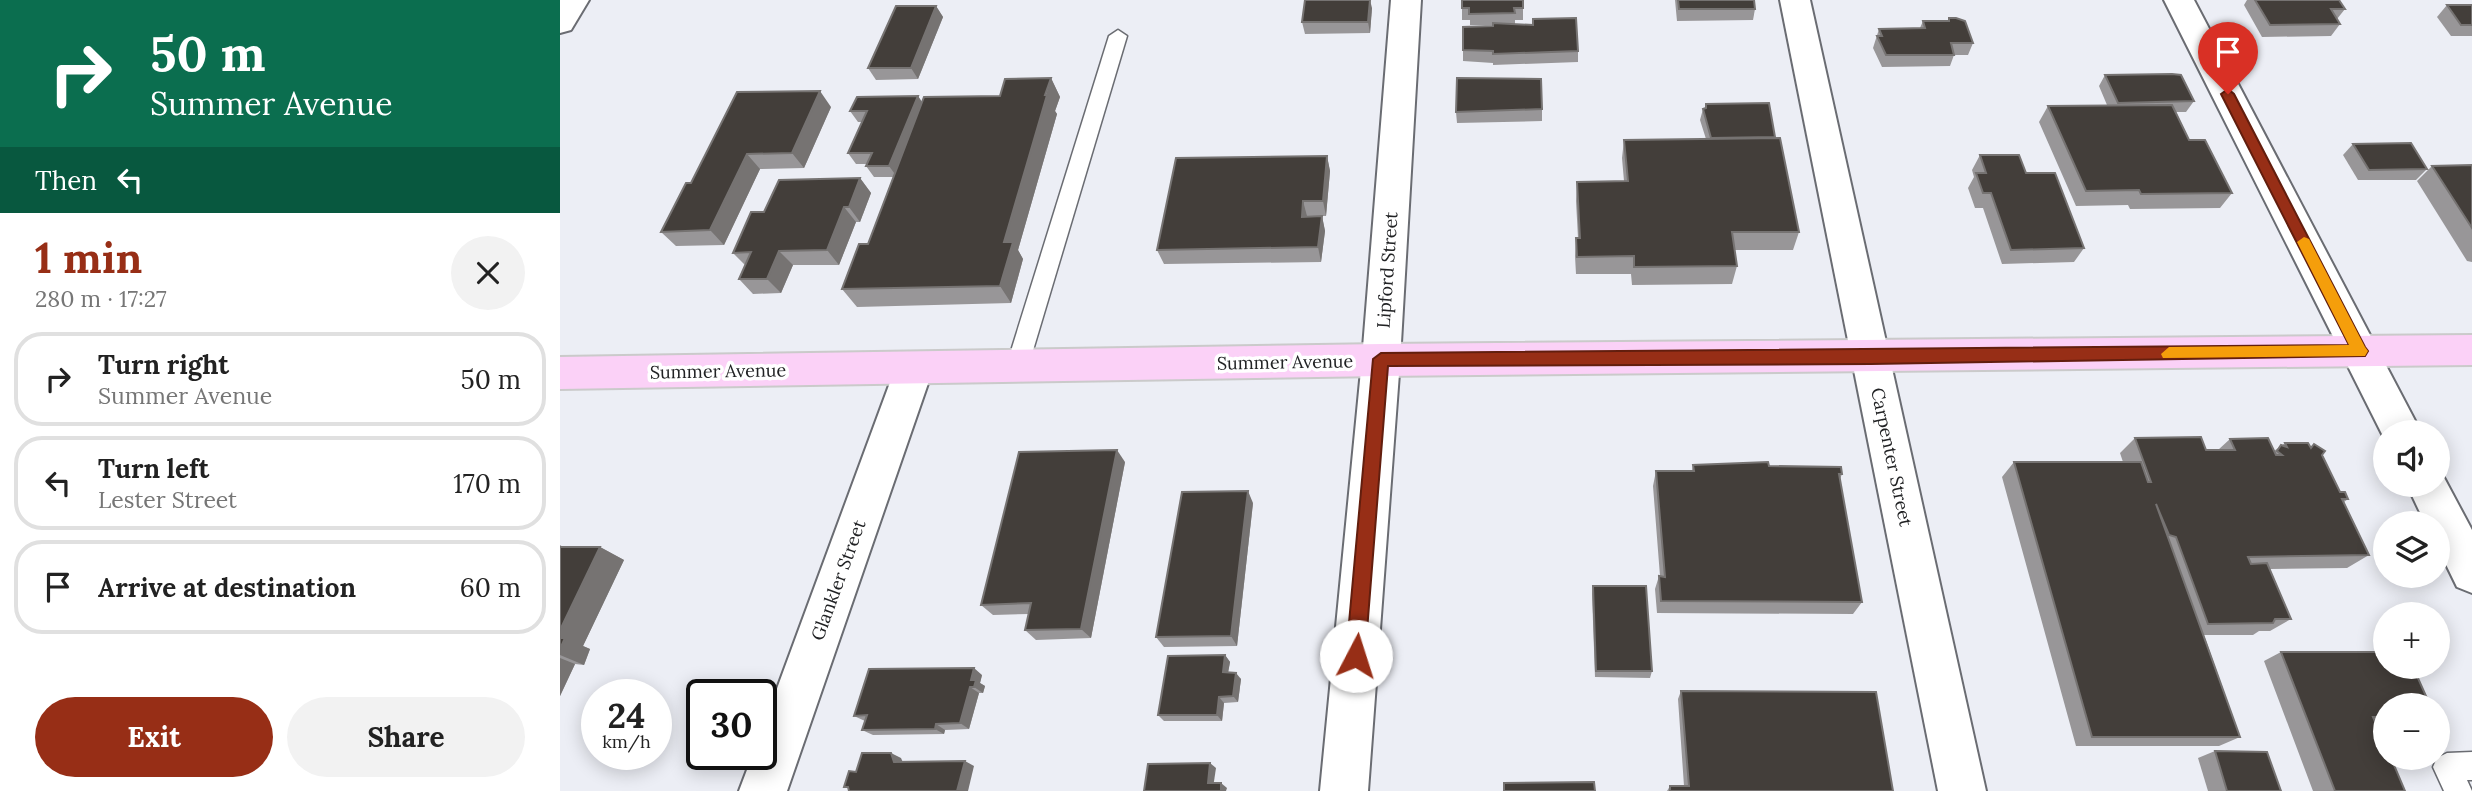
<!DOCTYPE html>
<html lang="en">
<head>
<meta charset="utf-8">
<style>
  :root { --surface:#fff; --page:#f2f2f2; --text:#222; --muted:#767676; --line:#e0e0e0; --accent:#972e16 }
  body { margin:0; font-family:Lora,serif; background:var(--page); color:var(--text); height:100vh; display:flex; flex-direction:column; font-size:26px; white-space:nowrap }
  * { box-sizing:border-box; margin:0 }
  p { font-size:23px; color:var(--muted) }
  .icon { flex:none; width:38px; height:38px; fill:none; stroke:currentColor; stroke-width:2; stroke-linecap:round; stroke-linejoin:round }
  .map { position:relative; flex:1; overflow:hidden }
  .details { display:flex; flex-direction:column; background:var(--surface); width:560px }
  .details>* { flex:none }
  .guide { background:#0b6e4f; color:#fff; overflow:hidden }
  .fabs { position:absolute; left:1813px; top:420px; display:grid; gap:14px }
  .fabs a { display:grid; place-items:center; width:77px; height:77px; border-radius:50%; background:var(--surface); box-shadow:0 4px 18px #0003; font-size:35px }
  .speed { position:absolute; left:21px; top:679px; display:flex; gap:14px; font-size:35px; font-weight:700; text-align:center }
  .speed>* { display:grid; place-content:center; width:91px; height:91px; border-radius:50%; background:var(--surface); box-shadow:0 4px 18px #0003; line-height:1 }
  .speed small { font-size:18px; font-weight:400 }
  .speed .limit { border:4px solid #111; border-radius:10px; background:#fff; color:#111 }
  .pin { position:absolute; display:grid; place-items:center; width:60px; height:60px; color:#fff; margin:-72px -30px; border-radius:50% 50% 50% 0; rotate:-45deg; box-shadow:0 0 7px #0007 }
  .pin .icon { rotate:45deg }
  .me { position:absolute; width:77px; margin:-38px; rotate:5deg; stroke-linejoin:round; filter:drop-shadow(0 0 5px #0008) }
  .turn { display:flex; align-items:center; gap:24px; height:147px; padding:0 35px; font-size:32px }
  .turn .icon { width:91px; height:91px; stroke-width:2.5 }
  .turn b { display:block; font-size:49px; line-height:60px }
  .then { display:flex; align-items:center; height:66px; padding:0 35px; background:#0003; gap:14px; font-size:26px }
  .round { display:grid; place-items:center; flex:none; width:74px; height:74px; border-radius:37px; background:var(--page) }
  .headline { display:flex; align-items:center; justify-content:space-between; height:119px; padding:0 35px }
  h1 { font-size:42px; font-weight:700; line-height:52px; color:var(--accent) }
  .button { display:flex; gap:14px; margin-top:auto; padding:14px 35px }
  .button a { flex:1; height:80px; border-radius:42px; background:var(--accent); color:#fff; font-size:28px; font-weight:700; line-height:80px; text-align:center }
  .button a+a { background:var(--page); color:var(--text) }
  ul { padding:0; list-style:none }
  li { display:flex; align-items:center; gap:21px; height:94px; margin:0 14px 10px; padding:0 21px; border:4px solid var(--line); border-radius:28px }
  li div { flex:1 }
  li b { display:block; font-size:26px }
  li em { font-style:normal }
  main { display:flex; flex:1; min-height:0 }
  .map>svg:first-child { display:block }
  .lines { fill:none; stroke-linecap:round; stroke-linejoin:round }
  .service-casing { stroke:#6a6c72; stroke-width:3 }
  .minor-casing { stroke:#6a6c72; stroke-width:4 }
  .secondary-casing { stroke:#6a6c72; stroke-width:4 }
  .primary-casing { stroke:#cacaca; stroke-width:4 }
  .service { fill:#fff; fill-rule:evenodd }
  .minor { fill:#fff; fill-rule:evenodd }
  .secondary { fill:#fff; fill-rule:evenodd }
  .primary { fill:#fbd1f7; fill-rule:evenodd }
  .wall { fill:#989698 }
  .shaded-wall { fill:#767372 }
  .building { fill:#433e3a; stroke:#767372; stroke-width:2 }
  .route { fill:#972e16; stroke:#621e0e; stroke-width:2 }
  .slow { fill:#f59e0b }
  .labels { text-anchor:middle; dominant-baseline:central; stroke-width:7; stroke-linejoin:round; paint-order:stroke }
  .street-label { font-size:18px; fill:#212224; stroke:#fff }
</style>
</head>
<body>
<main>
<section class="details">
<div class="guide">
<div class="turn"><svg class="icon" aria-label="right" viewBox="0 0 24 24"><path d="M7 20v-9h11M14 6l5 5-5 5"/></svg><div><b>50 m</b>Summer Avenue</div></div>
<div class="then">Then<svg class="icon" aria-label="left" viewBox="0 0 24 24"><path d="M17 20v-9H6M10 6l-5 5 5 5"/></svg></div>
</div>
<div class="headline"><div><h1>1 min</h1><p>280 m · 17:27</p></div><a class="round"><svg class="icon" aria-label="close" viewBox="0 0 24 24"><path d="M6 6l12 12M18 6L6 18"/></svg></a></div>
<ul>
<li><svg class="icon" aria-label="right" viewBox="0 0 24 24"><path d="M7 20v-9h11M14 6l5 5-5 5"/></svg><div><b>Turn right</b><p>Summer Avenue</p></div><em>50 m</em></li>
<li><svg class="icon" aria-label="left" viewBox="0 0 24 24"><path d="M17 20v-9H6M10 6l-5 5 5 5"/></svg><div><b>Turn left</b><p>Lester Street</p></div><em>170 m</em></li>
<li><svg class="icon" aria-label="arrive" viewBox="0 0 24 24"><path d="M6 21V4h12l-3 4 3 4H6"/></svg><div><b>Arrive at destination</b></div><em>60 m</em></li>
</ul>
<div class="button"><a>Exit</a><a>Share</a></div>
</section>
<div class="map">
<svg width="1912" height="791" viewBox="0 0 1912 791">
  <rect width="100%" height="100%" fill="#eceef5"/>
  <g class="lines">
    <!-- service casing -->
    <g class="service-casing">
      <g id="service">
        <polygon points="558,30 567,36 468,367 465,374 457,376 449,374 446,367 549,36"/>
        <polygon points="1912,752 1912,780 1907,780 1912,791 1884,791 1873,767 1877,758 1887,753"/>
      </g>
    </g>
    <!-- minor casing -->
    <g class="minor-casing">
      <g id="minor">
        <polygon points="831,0 861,0 840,360 808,791 760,791 802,360"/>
        <polygon points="1220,0 1250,0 1426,791 1378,791"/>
        <polygon points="1604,0 1634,0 1861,432 1825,432 1825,440"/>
        <polygon points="354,353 367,358 373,369 227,791 179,791 193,754 201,754 201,732 335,369 341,358"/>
        <polygon points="1878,471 1881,472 1912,530 1912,593 1897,587 1878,548 1878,523 1865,523 1847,485 1878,485"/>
      </g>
    </g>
    <!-- secondary casing -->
    <g class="secondary-casing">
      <polygon id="secondary" points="0,0 29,0 11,30 0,33"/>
    </g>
    <!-- primary casing -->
    <g class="primary-casing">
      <polygon id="primary" points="1912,335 1912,365 821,376 0,389 0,357 821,344"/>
    </g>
    <!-- service -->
    <use href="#service" class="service"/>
    <!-- minor -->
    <use href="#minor" class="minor"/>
    <!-- secondary -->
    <use href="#secondary" class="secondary"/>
    <!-- primary -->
    <use href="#primary" class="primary"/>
  </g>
  <!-- wall -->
  <g class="wall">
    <polygon points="902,0 963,0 963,20 955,20 955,24 1018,51 1018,62 933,65 933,63 903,61 903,50 933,25 910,25 910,20 902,20"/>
    <polygon points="1115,0 1194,0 1195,9 1193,20 1117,21"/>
    <polygon points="1687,0 1779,0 1785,9 1777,19 1780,24 1771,36 1702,37 1684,5"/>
    <polygon points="1887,5 1912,5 1912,36 1891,36 1877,17"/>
    <polygon points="376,6 383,17 358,79 316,80 308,68"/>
    <polygon points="812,8 810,33 745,34 742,22"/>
    <polygon points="1389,18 1413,43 1408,55 1394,55 1390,66 1322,67 1313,48 1319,29 1360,28 1363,21 1388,21"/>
    <polygon points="1545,75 1634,101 1626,112 1616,112 1629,140 1672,193 1660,208 1570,209 1568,205 1516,206 1479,122 1488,106 1547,105 1539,86"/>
    <polygon points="491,78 500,97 495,111 497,114 458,250 463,259 451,303 297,307 282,289 308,244 333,177 314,177 306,166 307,164 296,164 288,153 302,122 298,122 290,111 358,96 362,102 440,96"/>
    <polygon points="1146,104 1215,137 1239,232 1233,250 1174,250 1177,266 1172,284 1072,285 1071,274 1016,274 1015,256 1016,238 1018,238 1016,201 1017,182 1064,181 1062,158 1064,140 1146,139 1140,120 1143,109 1145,108"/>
    <polygon points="271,107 244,168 200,169 164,245 116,246 101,232 131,183"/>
    <polygon points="982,109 982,121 897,123 896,112"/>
    <polygon points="1793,144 1867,169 1856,180 1798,180 1783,155"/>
    <polygon points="1420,155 1466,173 1524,248 1514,262 1442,264 1423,208 1415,208 1408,188 1414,177 1412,170"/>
    <polygon points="767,156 770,171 766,216 747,216 762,216 765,231 761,262 604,264 597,250"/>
    <polygon points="1912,165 1912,262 1907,261 1857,181 1872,166"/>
    <polygon points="300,178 311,193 300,222 296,222 279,265 233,265 221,293 193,294 179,279 185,265 173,253 204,212"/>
    <polygon points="1575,438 1646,450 1658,450 1670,439 1714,451 1725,443 1750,447 1754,444 1762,455 1780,492 1788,499 1784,502 1809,555 1787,568 1710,569 1731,619 1710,631 1699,631 1693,635 1644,635 1680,737 1659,746 1516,746 1442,477 1454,462 1563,462 1560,453"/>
    <polygon points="565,462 531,638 476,640 465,630 469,614 433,615 421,605"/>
    <polygon points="1133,465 1209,466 1282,474 1280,479 1302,602 1293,614 1097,613 1095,589 1099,576 1100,576 1093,486 1096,471 1132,471"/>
    <polygon points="693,503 677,646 604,647 596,637"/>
    <polygon points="0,545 3,547 40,547 64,560 23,646 30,649 24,665 15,664 0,696"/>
    <polygon points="1033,586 1092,671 1090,678 1035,677 1032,594"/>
    <polygon points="1721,652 1825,705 1825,725 1817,725 1845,791 1753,791 1704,661"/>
    <polygon points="665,655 670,662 668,672 681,679 678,702 664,703 662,721 604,721 598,715"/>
    <polygon points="422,675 420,683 425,686 423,693 419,693 409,729 385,730 384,734 313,735 302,730 305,721 294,716"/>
    <polygon points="1121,691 1333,791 1107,791 1110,786 1124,786 1118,699"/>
    <polygon points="1655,751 1721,791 1648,791 1638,758"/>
  </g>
  <!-- shaded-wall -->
  <g class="shaded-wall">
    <polygon points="810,0 812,8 810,33 808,22"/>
    <polygon points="376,6 383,17 358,79 351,68"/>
    <polygon points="491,78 500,97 495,111 497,114 458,250 463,259 451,303 440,286 444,242"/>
    <polygon points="260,91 271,107 244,168 232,153"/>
    <polygon points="358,96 365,107 337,177 329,166"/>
    <polygon points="187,154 200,169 164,245 150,230"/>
    <polygon points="767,156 770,171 766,216 763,201"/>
    <polygon points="300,178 311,193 300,222 289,207"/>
    <polygon points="743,201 747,216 746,231 742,217"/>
    <polygon points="284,207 296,222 279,265 267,250"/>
    <polygon points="762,216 765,231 761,262 758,247"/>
    <polygon points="219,251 233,265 221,293 207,279"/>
    <polygon points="557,450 565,462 531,638 521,629"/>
    <polygon points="688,491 693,503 677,646 671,636"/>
    <polygon points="40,547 64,560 23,646 30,649 24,665 0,655 0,630"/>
    <polygon points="665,655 670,662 667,679 663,672"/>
    <polygon points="0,658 15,664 0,696"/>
    <polygon points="414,668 422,675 420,683 425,686 423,693 414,687 411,680"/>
    <polygon points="676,673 681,679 678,702 673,696"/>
    <polygon points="410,687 419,693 409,729 400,723"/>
    <polygon points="659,697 664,703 662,721 657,715"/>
    <polygon points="376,724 385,730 384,734 375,729"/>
    <polygon points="331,753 341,758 345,767 334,762"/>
    <polygon points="405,761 414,766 408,791 397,791"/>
    <polygon points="650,763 656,768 653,788 648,783"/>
    <polygon points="661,783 667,788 666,791 661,791"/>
  </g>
  <!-- building -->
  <g class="building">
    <polygon points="745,0 810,0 808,22 742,22"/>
    <polygon points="902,0 963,0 963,8 954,8 955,13 909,14 909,8 902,8"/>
    <polygon points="1118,0 1194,0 1195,9 1119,9"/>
    <polygon points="1695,0 1779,0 1785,9 1771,9 1780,24 1710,25"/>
    <polygon points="1887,5 1912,5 1912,25 1901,25"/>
    <polygon points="336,6 376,6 351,68 308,68"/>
    <polygon points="1016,18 1018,51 933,54 933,51 903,50 903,27 933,26 933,23 973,25 973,19"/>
    <polygon points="1389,18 1396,18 1405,21 1413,43 1391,43 1394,55 1326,55 1317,36 1322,36 1319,29 1365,28 1363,21 1389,21"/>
    <polygon points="1612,74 1621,75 1634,101 1558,103 1545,75"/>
    <polygon points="491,78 485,95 487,95 444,242 453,242 440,286 282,289 299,244 308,244 364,97 440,96 445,79"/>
    <polygon points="897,78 981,79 982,109 896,112"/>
    <polygon points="260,91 232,153 187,154 150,230 101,232 126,183 131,183 177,92"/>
    <polygon points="358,96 329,166 306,166 312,153 288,153 307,111 290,111 297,97"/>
    <polygon points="1209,103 1215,137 1151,138 1143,109 1146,108 1146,104"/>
    <polygon points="1612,105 1629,140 1645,140 1672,193 1581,194 1579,190 1526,191 1488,106"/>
    <polygon points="1220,138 1239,232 1172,232 1177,266 1074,267 1074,256 1017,257 1016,238 1020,238 1017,182 1068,181 1064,140"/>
    <polygon points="1851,143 1867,169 1809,170 1793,144"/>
    <polygon points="1420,155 1459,155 1466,173 1495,173 1524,248 1451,250 1431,193 1423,193 1416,173 1426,173"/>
    <polygon points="767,156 763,201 743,201 742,217 762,216 758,247 597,250 616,158"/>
    <polygon points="1912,165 1912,228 1872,166"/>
    <polygon points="300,178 289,207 284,207 267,250 219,251 207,279 179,279 191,252 173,253 191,212 204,212 219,180"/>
    <polygon points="1641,437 1646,450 1675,450 1670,439 1708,438 1716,455 1722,455 1717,451 1721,445 1727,447 1725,443 1748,443 1751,448 1754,444 1765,451 1762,455 1780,492 1785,492 1788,499 1782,499 1809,555 1688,557 1691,564 1707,563 1731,619 1715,619 1713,623 1648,624 1616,537 1609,535 1596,504 1680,737 1532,737 1454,462 1581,462 1588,482 1591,482 1575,438"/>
    <polygon points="557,450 521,629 465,630 471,603 421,605 459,452"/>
    <polygon points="1208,462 1209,466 1281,467 1282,474 1279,474 1302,602 1101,601 1099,576 1105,577 1096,471 1134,471 1133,465"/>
    <polygon points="688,491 671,636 596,637 622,492"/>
    <polygon points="0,547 40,547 0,630"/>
    <polygon points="1033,586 1086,586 1092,671 1036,671"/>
    <polygon points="0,638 5,638 0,649"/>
    <polygon points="1721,652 1825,652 1825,667 1853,667 1870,705 1825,705 1825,717 1813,717 1825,745 1825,758 1831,758 1845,791 1775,791"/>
    <polygon points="665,655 663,672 676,673 673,696 659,697 657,715 598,715 608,656"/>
    <polygon points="414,668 411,680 416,680 414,687 410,687 400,723 376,724 375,729 302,730 307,715 294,716 309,669"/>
    <polygon points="1121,691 1316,692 1333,791 1110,791 1110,786 1129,786"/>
    <polygon points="1655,751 1707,752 1721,791 1667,791"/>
    <polygon points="302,753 331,753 334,762 405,761 397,791 289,791 288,787 284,787 289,771 296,772"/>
    <polygon points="650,763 648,783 661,783 661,791 584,791 588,764"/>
    <polygon points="1034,782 1035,791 944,791 944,783"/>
  </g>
  <!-- route -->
  <polygon class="route" points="1668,89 1674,94 1805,347 1808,351 1805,356 1311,364 828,366 805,656 802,662 796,665 789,662 786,656 813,359 821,353 1789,345 1661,94"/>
  <!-- slow -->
  <polygon class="slow" points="1744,237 1749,239 1805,347 1808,351 1805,356 1603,358 1601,354 1609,347 1789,345 1737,242"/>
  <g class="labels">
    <!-- street labels -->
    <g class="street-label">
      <text transform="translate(827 270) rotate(-86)">Lipford Street</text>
      <text transform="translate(725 362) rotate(-1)">Summer Avenue</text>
      <text transform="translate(158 371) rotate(-1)">Summer Avenue</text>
      <text transform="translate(1332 457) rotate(78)">Carpenter Street</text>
      <text transform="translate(278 580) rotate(-70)">Glankler Street</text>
    </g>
  </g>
</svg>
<div class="fabs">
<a><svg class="icon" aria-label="sound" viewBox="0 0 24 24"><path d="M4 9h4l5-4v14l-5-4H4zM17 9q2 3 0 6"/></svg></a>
<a><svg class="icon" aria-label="layers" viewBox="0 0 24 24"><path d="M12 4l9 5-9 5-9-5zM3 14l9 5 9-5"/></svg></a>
<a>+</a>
<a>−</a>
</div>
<div class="speed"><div>24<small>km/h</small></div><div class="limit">30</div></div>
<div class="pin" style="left:1668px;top:94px;background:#d93025"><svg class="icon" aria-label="arrive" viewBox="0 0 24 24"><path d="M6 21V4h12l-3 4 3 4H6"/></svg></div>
<svg class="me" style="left:796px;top:656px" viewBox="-20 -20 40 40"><circle r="19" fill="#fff"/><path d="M0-13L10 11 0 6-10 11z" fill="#972e16"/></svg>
</div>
</main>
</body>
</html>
